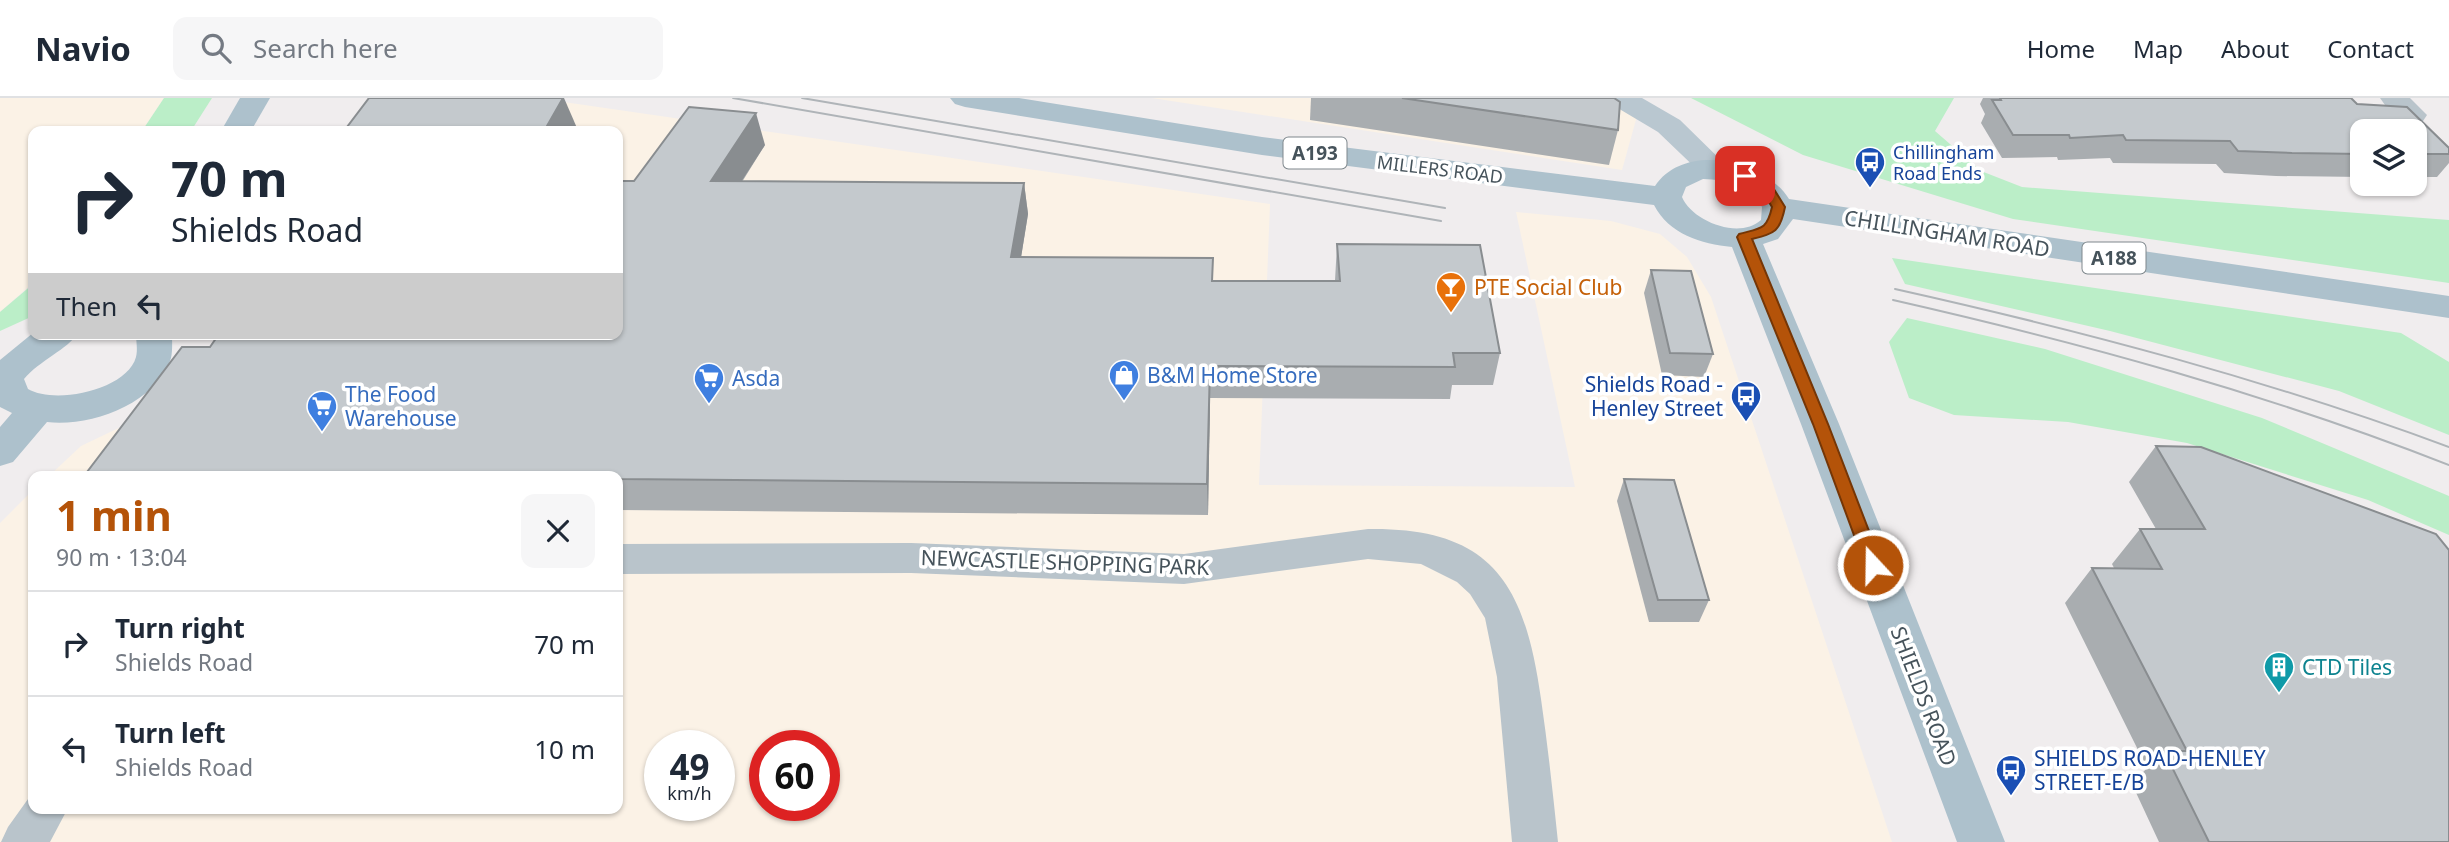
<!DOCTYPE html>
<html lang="en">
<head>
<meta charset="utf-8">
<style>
  :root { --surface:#fff; --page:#f6f6f7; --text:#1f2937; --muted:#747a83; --line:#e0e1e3; --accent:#b45309 }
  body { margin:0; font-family:"Noto Sans",sans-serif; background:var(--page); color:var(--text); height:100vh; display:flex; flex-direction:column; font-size:26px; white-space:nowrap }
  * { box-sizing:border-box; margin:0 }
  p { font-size:23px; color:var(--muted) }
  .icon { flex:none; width:38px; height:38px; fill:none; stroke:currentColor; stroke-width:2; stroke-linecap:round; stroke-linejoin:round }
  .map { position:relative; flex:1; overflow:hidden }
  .panel { position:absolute; left:28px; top:373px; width:595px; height:343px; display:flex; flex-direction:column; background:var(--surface); border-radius:14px; box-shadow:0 2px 5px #0004 }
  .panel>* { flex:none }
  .top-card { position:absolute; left:28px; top:28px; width:595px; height:214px; border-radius:14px; box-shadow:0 2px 5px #0004; background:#fff; color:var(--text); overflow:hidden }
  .buttons { position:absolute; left:2350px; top:21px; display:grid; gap:14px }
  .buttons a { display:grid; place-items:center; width:77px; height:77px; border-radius:14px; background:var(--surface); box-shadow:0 2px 5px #0004; font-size:35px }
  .speed { position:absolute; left:644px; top:632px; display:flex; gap:14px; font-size:35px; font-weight:700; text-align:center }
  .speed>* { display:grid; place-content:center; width:91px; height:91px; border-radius:50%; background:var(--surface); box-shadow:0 2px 5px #0004; line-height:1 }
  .speed small { font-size:18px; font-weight:400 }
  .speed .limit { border:10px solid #d22; background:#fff; color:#111 }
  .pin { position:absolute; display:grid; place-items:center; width:60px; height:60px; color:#fff; margin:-30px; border-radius:14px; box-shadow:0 4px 10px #0006 }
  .me { position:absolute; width:77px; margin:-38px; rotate:339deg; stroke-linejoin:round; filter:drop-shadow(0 0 5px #0008) }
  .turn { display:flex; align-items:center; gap:24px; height:147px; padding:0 28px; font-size:32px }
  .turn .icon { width:91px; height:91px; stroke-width:2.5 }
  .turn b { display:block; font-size:49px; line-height:60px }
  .then { display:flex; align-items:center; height:66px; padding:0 28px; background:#0003; gap:14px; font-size:26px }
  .round { display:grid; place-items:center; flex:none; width:74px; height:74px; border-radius:14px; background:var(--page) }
  .head { display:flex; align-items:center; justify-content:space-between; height:119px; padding:0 28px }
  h1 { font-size:42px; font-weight:700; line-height:52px; color:var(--accent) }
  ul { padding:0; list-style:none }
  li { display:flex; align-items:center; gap:21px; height:105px; padding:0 28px; border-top:2px solid var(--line) }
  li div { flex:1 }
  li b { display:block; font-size:26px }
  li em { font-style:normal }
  header { display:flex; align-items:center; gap:42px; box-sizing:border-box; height:98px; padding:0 35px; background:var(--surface); border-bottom:2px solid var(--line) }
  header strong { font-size:33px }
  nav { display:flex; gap:38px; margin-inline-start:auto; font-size:24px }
  .search { width:490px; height:63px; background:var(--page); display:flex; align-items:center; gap:18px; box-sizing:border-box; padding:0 24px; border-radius:14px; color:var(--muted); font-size:26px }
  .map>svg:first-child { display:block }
  .commercial { fill:#fbf2e6; fill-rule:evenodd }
  .green { fill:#bbeec8 }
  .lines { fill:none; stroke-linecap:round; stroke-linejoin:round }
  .street { fill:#b9c4cb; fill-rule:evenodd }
  .secondary { fill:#b9c7d0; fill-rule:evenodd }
  .primary { fill:#adc1cc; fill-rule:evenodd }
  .tram { stroke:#afb4b8; stroke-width:2 }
  .wall { fill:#a9adb0 }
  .shaded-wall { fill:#898d90 }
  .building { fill:#c4c9cd; stroke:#898d90; stroke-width:2 }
  .route { fill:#b45309; stroke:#753606; stroke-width:2 }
  .labels { text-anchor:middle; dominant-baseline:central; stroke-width:7; stroke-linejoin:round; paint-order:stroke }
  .far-transit-label { font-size:18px; fill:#164399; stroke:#fff; text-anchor:start }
  .far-street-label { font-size:18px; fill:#46535b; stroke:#fff }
  .shield { fill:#fff; stroke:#7e878c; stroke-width:2 }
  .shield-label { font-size:19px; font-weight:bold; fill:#46535b }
  .street-label { font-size:21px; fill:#46535b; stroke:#fff }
  .food-label { font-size:21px; fill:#c56008; stroke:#fff; text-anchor:start }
  .shop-label { font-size:21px; fill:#366cbe; stroke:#fff; text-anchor:start }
  .transit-label { font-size:21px; fill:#164399; stroke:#fff; text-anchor:end }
  .culture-label { font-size:21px; fill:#0d838f; stroke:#fff; text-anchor:start }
</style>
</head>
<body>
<header>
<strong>Navio</strong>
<div class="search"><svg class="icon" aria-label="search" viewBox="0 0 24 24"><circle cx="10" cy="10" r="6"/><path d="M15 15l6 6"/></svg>Search here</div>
<nav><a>Home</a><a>Map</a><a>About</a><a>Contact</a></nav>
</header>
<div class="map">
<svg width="2449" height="744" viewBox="0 0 2449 744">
  <rect width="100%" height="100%" fill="#f0edee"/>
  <!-- commercial -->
  <g class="commercial">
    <polygon points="0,0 164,0 142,33 33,33 33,185 0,214"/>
    <path d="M387 0H536L1270 106 1259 387 1575 389 1516 114 1611 123 1660 136 1687 159 1711 199 1892 744H0V425L33 392V710H618V378H49L81 348 175 303 618 236V33H363ZM660 648H719V707H660ZM765 648H824V707H765Z"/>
    <polygon points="1152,0 1642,0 1622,72"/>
  </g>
  <!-- green -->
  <g class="green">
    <polygon points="164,0 212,0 191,33 142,33"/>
    <polygon points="1691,0 1954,0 1935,33 1981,73 2022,89 2449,122 2449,185 2013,121 1803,57"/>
    <polygon points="1892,160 2401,235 2449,264 2449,337 2339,293 2110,233 1905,186"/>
    <polygon points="33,186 33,218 0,233 0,214"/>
    <polygon points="1907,220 2045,251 2262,320 2449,398 2449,437 2368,402 2187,345 2068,324 1954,317 1909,300 1889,244"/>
  </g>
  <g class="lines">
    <!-- street -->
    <g class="street">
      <polygon points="2380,0 2410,0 2427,17 2423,23 2413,25 2368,21 2364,15 2368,9 2385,7"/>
      <path d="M1368 431C1494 429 1525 488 1541 601 1548 649 1553 696 1558 744H1512L1497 579 1485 520 1470 496 1457 484 1421 466 1368 461 1184 486 911 475 618 476V446L911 445 1184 456Z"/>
      <polygon points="33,694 33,710 68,710 50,744 1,744 8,729"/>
    </g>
    <!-- secondary -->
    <polygon class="secondary" points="1606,0 1642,0 1680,22 1731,72 1727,79 1716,81 1705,79 1658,34 1611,6"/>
    <!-- primary -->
    <g class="primary">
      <polygon points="240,0 270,0 251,33 221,33"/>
      <path d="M950 0H1019L1262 39 1655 88C1684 44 1764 61 1789 101L2449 198V220L1793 121 1778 141 1763 146 1839 326 2005 744H1957L1801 326 1732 149C1701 146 1669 136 1654 107L1262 57 965 9 955 6ZM1703 81C1727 82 1750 86 1762 109L1761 122C1739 142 1692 123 1682 99L1686 89Z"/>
      <path d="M33 235 77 236C69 250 39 263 24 281L28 291C55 307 127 292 136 259 138 252 136 243 136 236H172C172 244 173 256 170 263 153 307 90 329 47 324L13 364 0 368V329L12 315 0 309V262Z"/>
    </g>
    <!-- tram -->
    <g class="tram">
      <polyline points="733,0 1441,123"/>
      <polyline points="802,0 1445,110"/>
      <path d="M1895 191C2083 233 2268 282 2449 349"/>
      <path d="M1893 202C2082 245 2268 296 2449 367"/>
    </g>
  </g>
  <!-- wall -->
  <g class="wall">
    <polygon points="1311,0 1614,0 1618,32 1609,67 1310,22"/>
    <polygon points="1983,0 2351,0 2357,6 2407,9 2449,50 2449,65 2437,79 2415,79 2415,33 2362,33 2362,79 2276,78 2224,75 2216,66 2113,65 2110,60 2058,62 2057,59 2002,60 1981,25 1985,16 1980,6"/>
    <polygon points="765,47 742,84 1024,85 1028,116 1021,159 1213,160 1213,183 1335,183 1337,146 1500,255 1493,287 1452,287 1450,301 1210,300 1208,417 618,412 618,378 210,249 634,83"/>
    <polygon points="1651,172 1713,256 1704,279 1662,277 1644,195"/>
    <polygon points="2156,348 2449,744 2159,744 2132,686 2147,670 2065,505 2092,470 2114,470 2112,466 2140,431 2156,431 2129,384"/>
    <polygon points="1624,381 1709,502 1699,524 1649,524 1617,403"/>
  </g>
  <!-- shaded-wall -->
  <g class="shaded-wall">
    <polygon points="535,0 564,0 577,30 574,33 549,33"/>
    <polygon points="756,15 765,47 721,115 711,83"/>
    <polygon points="1024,85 1028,116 1016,191 1011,159"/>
    <polygon points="1210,268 1210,300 1208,417 1207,386"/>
  </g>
  <!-- building -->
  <g class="building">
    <polygon points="369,0 563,0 547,28 563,28 559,33 344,33"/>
    <polygon points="1402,0 1614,0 1620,4 1618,32"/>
    <polygon points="2000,0 2351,0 2357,6 2407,9 2449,50 2449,56 2415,56 2415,33 2362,33 2362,56 2292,55 2238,53 2230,43 2126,42 2123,37 2070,40 2069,37 2013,37 1992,2 2001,2"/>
    <polygon points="689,9 756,15 711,83 1024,85 1011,159 1213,160 1212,183 1340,183 1337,146 1480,147 1500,255 1453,255 1455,269 1210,268 1207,386 618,381 618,378 84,378 182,249 210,249 219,236 618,236 618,83 634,83"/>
    <polygon points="1651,172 1691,173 1713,256 1670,255"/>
    <polygon points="2156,348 2201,349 2436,436 2449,452 2449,744 2209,744 2164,653 2187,653 2092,470 2162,471 2140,431 2205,431"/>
    <polygon points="1624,381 1674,382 1709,502 1658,502"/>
  </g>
  <!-- route -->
  <path class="route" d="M1745 74 1772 88 1785 109C1780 134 1775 135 1752 141L1828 326 1882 467 1879 472H1867L1865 467 1813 326 1737 139 1739 136C1761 130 1767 132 1772 109L1762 93 1741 81V76Z"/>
  <!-- icons -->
  <defs>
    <g id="bus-pin" transform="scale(1.575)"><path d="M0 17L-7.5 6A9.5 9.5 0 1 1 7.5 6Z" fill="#1a4fb4" stroke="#fff"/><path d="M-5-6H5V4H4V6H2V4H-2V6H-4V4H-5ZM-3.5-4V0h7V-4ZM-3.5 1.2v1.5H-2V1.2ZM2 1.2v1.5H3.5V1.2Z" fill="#fff"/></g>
    <g id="bar-pin" transform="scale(1.575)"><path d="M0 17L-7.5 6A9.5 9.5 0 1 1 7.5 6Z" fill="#e8710a" stroke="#fff"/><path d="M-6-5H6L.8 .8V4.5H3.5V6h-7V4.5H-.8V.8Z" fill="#fff"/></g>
    <g id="shop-pin" transform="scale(1.575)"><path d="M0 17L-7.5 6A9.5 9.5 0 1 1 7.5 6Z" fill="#3f7fe0" stroke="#fff"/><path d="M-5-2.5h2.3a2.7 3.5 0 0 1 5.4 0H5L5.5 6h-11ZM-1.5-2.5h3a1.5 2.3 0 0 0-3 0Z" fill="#fff"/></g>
    <g id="supermarket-pin" transform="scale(1.575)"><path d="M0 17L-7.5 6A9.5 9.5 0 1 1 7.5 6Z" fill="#3f7fe0" stroke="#fff"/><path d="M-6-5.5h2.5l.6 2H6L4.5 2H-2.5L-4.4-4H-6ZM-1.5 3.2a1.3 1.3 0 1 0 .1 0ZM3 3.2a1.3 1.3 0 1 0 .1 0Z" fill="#fff"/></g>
    <g id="building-pin" transform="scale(1.575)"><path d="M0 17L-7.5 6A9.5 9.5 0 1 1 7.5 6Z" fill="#0f9aa8" stroke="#fff"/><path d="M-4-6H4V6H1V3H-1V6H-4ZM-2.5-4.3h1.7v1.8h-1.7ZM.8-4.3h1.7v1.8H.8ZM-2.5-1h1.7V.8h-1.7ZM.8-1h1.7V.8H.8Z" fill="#fff"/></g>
  </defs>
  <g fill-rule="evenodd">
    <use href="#bus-pin" x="1870" y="64"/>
    <use href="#bar-pin" x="1451" y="189"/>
    <use href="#shop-pin" x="1124" y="277"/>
    <use href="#supermarket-pin" x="709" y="280"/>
    <use href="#bus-pin" x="1746" y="298"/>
    <use href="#supermarket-pin" x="322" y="308"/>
    <use href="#building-pin" x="2279" y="569"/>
    <use href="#bus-pin" x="2011" y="672"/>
  </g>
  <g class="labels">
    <!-- far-transit labels -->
    <g class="far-transit-label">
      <text x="1893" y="54">Chillingham<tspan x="1893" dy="21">Road Ends</tspan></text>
    </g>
    <!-- far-street labels -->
    <g class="far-street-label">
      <text transform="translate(1440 71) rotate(7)">MILLERS ROAD</text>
    </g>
    <!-- shield labels -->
    <g class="shield">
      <rect x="1283.5" y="39.5" width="63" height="31" rx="5"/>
      <rect x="2082.5" y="144.5" width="63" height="31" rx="5"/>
    </g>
    <g class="shield-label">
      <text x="1315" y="55">A193</text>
      <text x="2114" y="160">A188</text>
    </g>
    <!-- street labels -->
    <g class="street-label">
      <text transform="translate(1947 135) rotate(9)">CHILLINGHAM ROAD</text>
      <text transform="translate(1065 464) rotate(2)">NEWCASTLE SHOPPING PARK</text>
      <text transform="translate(1924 598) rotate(69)">SHIELDS ROAD</text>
    </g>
    <!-- food labels -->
    <g class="food-label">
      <text x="1474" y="189">PTE Social Club</text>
    </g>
    <!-- shop labels -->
    <g class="shop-label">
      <text x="1147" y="277">B&amp;M Home Store</text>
      <text x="732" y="280">Asda</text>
      <text x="345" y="296">The Food<tspan x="345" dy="24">Warehouse</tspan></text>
    </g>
    <!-- transit labels -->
    <g class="transit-label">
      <text x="1723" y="286">Shields Road -<tspan x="1723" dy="24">Henley Street</tspan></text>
      <text x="2034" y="660" text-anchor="start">SHIELDS ROAD-HENLEY<tspan x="2034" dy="24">STREET-E/B</tspan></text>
    </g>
    <!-- culture labels -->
    <g class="culture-label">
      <text x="2302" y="569">CTD Tiles</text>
    </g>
  </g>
</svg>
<div class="buttons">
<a><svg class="icon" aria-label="layers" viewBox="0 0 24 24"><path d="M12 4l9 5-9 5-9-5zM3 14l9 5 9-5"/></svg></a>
</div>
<div class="speed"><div>49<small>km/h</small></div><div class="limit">60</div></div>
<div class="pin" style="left:1745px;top:78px;background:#d93025"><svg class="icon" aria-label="arrive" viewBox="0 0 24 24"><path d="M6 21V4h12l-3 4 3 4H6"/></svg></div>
<svg class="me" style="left:1873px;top:467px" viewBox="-20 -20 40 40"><circle r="17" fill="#b45309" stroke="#fff" stroke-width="3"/><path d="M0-11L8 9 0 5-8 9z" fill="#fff"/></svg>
<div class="top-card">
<div class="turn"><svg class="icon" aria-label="right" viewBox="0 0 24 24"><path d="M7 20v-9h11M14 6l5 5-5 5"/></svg><div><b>70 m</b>Shields Road</div></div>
<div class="then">Then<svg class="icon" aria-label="left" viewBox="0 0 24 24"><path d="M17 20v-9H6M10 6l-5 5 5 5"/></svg></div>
</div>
<section class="panel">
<div class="head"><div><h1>1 min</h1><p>90 m · 13:04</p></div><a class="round"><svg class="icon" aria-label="close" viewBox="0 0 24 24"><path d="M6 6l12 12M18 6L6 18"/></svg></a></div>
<ul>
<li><svg class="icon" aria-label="right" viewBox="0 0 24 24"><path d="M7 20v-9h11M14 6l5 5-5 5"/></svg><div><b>Turn right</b><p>Shields Road</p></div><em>70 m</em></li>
<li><svg class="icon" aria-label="left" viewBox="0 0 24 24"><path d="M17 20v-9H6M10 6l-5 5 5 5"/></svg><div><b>Turn left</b><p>Shields Road</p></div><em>10 m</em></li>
</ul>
</section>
</div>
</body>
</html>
